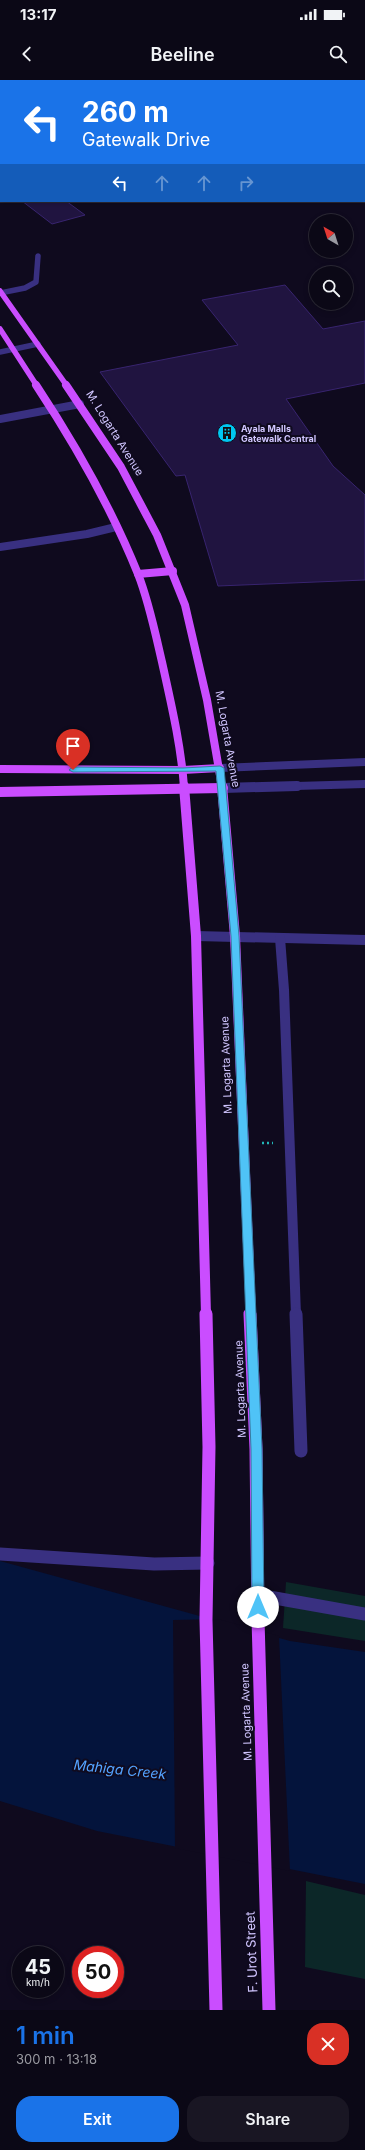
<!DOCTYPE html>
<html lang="en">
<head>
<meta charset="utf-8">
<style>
  :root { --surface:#0b0816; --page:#191623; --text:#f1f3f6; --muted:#9a9aa1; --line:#2b2935; --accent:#1a73e8 }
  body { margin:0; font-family:Inter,sans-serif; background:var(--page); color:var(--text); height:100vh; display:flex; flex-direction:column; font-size:15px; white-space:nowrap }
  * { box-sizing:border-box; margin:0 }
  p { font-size:13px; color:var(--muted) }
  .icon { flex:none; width:22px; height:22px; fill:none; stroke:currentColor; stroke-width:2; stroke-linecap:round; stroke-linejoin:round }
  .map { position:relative; height:1930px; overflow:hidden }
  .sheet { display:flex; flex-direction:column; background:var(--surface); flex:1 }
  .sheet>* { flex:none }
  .top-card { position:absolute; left:0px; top:0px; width:365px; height:122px; box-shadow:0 2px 6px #0003,0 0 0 1px var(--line); background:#1a73e8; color:#fff; overflow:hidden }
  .needle { width:26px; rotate:321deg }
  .buttons { position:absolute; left:309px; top:134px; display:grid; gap:8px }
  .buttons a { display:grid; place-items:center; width:44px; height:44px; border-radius:50%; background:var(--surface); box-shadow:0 2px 6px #0003,0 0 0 1px var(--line); font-size:20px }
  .speed { position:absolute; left:12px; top:1866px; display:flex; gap:8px; font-size:20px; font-weight:700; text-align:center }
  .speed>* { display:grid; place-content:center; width:52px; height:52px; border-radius:50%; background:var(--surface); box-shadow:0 2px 6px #0003,0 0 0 1px var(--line); line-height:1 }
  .speed small { font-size:10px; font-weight:400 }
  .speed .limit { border:6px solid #d22; background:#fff; color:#111 }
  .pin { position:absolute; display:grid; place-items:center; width:34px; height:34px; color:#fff; margin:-41px -17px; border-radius:50% 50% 50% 0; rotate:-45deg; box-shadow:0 0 4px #0007 }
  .pin .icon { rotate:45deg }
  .me { position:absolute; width:44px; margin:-22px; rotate:0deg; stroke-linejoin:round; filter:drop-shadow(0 0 3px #0008) }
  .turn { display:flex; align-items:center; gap:14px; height:84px; padding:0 16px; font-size:18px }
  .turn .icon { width:52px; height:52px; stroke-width:2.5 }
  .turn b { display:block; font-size:28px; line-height:34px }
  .lanes { display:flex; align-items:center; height:38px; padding:0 16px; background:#0003; justify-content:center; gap:20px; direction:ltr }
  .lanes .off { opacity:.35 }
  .round { display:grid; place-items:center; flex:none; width:42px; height:42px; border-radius:16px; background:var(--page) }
  .head { display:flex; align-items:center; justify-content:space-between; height:68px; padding:0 16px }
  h1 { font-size:24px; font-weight:600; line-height:30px; color:var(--accent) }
  .cta { display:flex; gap:8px; margin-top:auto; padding:8px 16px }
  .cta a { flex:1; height:46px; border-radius:16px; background:var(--accent); color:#fff; font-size:16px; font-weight:600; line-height:46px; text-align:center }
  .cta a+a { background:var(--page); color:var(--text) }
  .status { display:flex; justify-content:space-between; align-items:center; height:28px; padding:0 20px; background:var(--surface); direction:ltr }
  .status svg { height:11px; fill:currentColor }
  header { display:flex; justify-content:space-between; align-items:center; height:52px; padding:0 16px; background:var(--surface); font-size:18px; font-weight:600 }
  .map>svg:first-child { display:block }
  .green { fill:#0c2728 }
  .water { fill:#04143c }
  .pier { fill:#0f0a1e }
  .building { fill:#201440; stroke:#38246f }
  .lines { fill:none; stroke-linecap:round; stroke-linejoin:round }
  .path { stroke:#21b6b8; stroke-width:2.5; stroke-dasharray:2 3; stroke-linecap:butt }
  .minor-far3 { stroke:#393081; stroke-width:5.5 }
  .minor-far2 { stroke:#393081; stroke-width:8 }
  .minor-far1 { stroke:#393081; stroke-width:10 }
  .minor { stroke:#393081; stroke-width:13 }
  .major-far3 { stroke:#ca4dff; stroke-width:5.5 }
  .major-far2 { stroke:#ca4dff; stroke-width:8 }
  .major-far1 { stroke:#ca4dff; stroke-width:10 }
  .major { stroke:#ca4dff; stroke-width:13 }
  .route { fill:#4fc3f7; stroke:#337fa1 }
  .labels { text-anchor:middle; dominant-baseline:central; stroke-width:4; stroke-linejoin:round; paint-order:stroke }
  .far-poi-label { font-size:9px; font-weight:bold; fill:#d1c6ff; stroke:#0f0a1e; text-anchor:start }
  .street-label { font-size:11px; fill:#d1c6ff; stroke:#0f0a1e }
  .near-street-label { font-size:13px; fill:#d1c6ff; stroke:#0f0a1e }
  .near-water-label { font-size:14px; font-style:italic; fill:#54a3ff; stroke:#0f0a1e }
</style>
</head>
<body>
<div class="status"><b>13:17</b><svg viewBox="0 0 49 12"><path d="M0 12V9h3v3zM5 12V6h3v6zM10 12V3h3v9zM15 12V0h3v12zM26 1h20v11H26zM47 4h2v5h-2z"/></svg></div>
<header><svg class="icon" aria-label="back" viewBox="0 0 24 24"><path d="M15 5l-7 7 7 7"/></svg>Beeline<svg class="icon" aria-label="search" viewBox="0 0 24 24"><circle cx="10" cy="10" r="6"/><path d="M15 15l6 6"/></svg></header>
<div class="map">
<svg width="365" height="1930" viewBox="0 0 365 1930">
  <rect width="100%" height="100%" fill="#0f0a1e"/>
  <!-- green -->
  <g class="green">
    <polygon points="286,1502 365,1516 365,1561 283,1548"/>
    <polygon points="306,1801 365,1815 365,1899 305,1887"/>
  </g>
  <!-- water -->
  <polygon class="water" points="0,1481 290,1561 365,1572 365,1804 97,1751 0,1721"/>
  <!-- pier -->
  <polygon class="pier" points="218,1539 279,1556 290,1791 175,1768 173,1540"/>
  <!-- building -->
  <g class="building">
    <polygon points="22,121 66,121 85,135 52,144"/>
    <polygon points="285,205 323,249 365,241 365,303 286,319 333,386 365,415 365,500 218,506 185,395 176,396 100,292 238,265 202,220"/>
  </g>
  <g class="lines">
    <!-- path -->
    <polyline class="path" points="262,1063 273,1063"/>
    <!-- minor-far3 -->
    <g class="minor-far3">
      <polyline points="0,213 25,208 36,202 38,176"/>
      <polyline points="0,272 38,264"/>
    </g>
    <!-- minor-far2 -->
    <g class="minor-far2">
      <polyline points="0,339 80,324"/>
      <polyline points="0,467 87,454 116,447"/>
      <polyline points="220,688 365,682"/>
      <polyline points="261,707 365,704"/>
    </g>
    <!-- minor-far1 -->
    <g class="minor-far1">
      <polyline points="223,708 297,706"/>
      <polyline points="196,856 365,860"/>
      <polyline points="280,858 284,910 296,1235"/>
    </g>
    <!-- minor -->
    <g class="minor">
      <polyline points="296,1234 301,1371"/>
      <polyline points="0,1474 154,1484 208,1483"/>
      <polyline points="258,1515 365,1534"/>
    </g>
    <!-- major-far3 -->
    <g class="major-far3">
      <polyline points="0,211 67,306"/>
      <polyline points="0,249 37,306"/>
    </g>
    <!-- major-far2 -->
    <g class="major-far2">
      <path d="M36 305C75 364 111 427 138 494 149 522 155 552 162 582 171 623 181 665 184 707"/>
      <polyline points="66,305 121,387 157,455 185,525 207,620 222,707"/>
      <polyline points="138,494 173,491"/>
      <polyline points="0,689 183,690 220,688"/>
    </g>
    <!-- major-far1 -->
    <g class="major-far1">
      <polyline points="184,706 196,856 206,1235"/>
      <polyline points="222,706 235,856 251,1235"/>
      <polyline points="0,712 223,708"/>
    </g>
    <!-- major -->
    <g class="major">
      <polyline points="206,1234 209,1367 206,1540 216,1930"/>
      <polyline points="250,1234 256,1369 258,1539 269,1930"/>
    </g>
  </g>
  <!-- route -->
  <polygon class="route" points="220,686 224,688 239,856 262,1369 264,1527 262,1531 258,1533 254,1531 252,1527 251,1369 231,856 216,691 73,692 69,690 73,687 183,688"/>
  <!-- icons -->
  <defs>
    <g id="building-disc" transform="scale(1)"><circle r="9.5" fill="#00c7f1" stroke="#0f0a1e"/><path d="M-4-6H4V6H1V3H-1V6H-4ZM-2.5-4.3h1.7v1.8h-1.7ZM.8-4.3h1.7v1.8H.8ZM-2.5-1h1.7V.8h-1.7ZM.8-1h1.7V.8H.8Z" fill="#111"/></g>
  </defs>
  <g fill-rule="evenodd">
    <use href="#building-disc" x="227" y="353"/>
  </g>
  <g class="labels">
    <!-- far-poi labels -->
    <g class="far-poi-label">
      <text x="241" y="348">Ayala Malls<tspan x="241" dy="10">Gatewalk Central</tspan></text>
    </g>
    <!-- street labels -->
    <g class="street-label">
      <text transform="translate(115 353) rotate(58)">M. Logarta Avenue</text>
      <text transform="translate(228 659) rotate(80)">M. Logarta Avenue</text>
      <text transform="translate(226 985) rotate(-92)">M. Logarta Avenue</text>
      <text transform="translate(240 1309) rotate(-92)">M. Logarta Avenue</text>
      <text transform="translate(246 1632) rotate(-92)">M. Logarta Avenue</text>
    </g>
    <!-- near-street labels -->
    <g class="near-street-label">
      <text transform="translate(251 1872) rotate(-92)">F. Urot Street</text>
    </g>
    <!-- near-water labels -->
    <g class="near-water-label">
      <text transform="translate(120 1689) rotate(6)">Mahiga Creek</text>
    </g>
  </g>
</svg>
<div class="buttons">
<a><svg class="needle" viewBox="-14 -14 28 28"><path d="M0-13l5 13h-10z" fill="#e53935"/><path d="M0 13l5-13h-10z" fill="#9a9aa1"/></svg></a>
<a><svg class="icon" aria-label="search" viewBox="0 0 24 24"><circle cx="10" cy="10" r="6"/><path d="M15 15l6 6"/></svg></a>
</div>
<div class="speed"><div>45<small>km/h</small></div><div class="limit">50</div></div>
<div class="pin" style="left:73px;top:690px;background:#d93025"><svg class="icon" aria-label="arrive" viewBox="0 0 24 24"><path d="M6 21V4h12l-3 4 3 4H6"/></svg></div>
<svg class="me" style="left:258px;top:1527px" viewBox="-20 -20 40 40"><circle r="19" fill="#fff"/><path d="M0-13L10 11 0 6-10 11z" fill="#4fc3f7"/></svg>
<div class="top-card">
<div class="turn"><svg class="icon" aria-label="left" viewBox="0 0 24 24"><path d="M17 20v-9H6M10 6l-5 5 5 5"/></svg><div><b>260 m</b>Gatewalk Drive</div></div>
<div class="lanes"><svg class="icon" aria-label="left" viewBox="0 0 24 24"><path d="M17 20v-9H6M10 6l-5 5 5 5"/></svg><svg class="icon off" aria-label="ahead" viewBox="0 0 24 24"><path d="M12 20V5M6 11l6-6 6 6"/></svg><svg class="icon off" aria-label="ahead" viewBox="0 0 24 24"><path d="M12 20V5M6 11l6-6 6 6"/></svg><svg class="icon off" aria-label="right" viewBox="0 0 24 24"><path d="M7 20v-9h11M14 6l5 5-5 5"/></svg></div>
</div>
</div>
<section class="sheet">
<div class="head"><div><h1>1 min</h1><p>300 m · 13:18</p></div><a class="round" style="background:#d93025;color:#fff"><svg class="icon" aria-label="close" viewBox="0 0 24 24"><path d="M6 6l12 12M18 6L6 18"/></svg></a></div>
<div class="cta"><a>Exit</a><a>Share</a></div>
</section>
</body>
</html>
